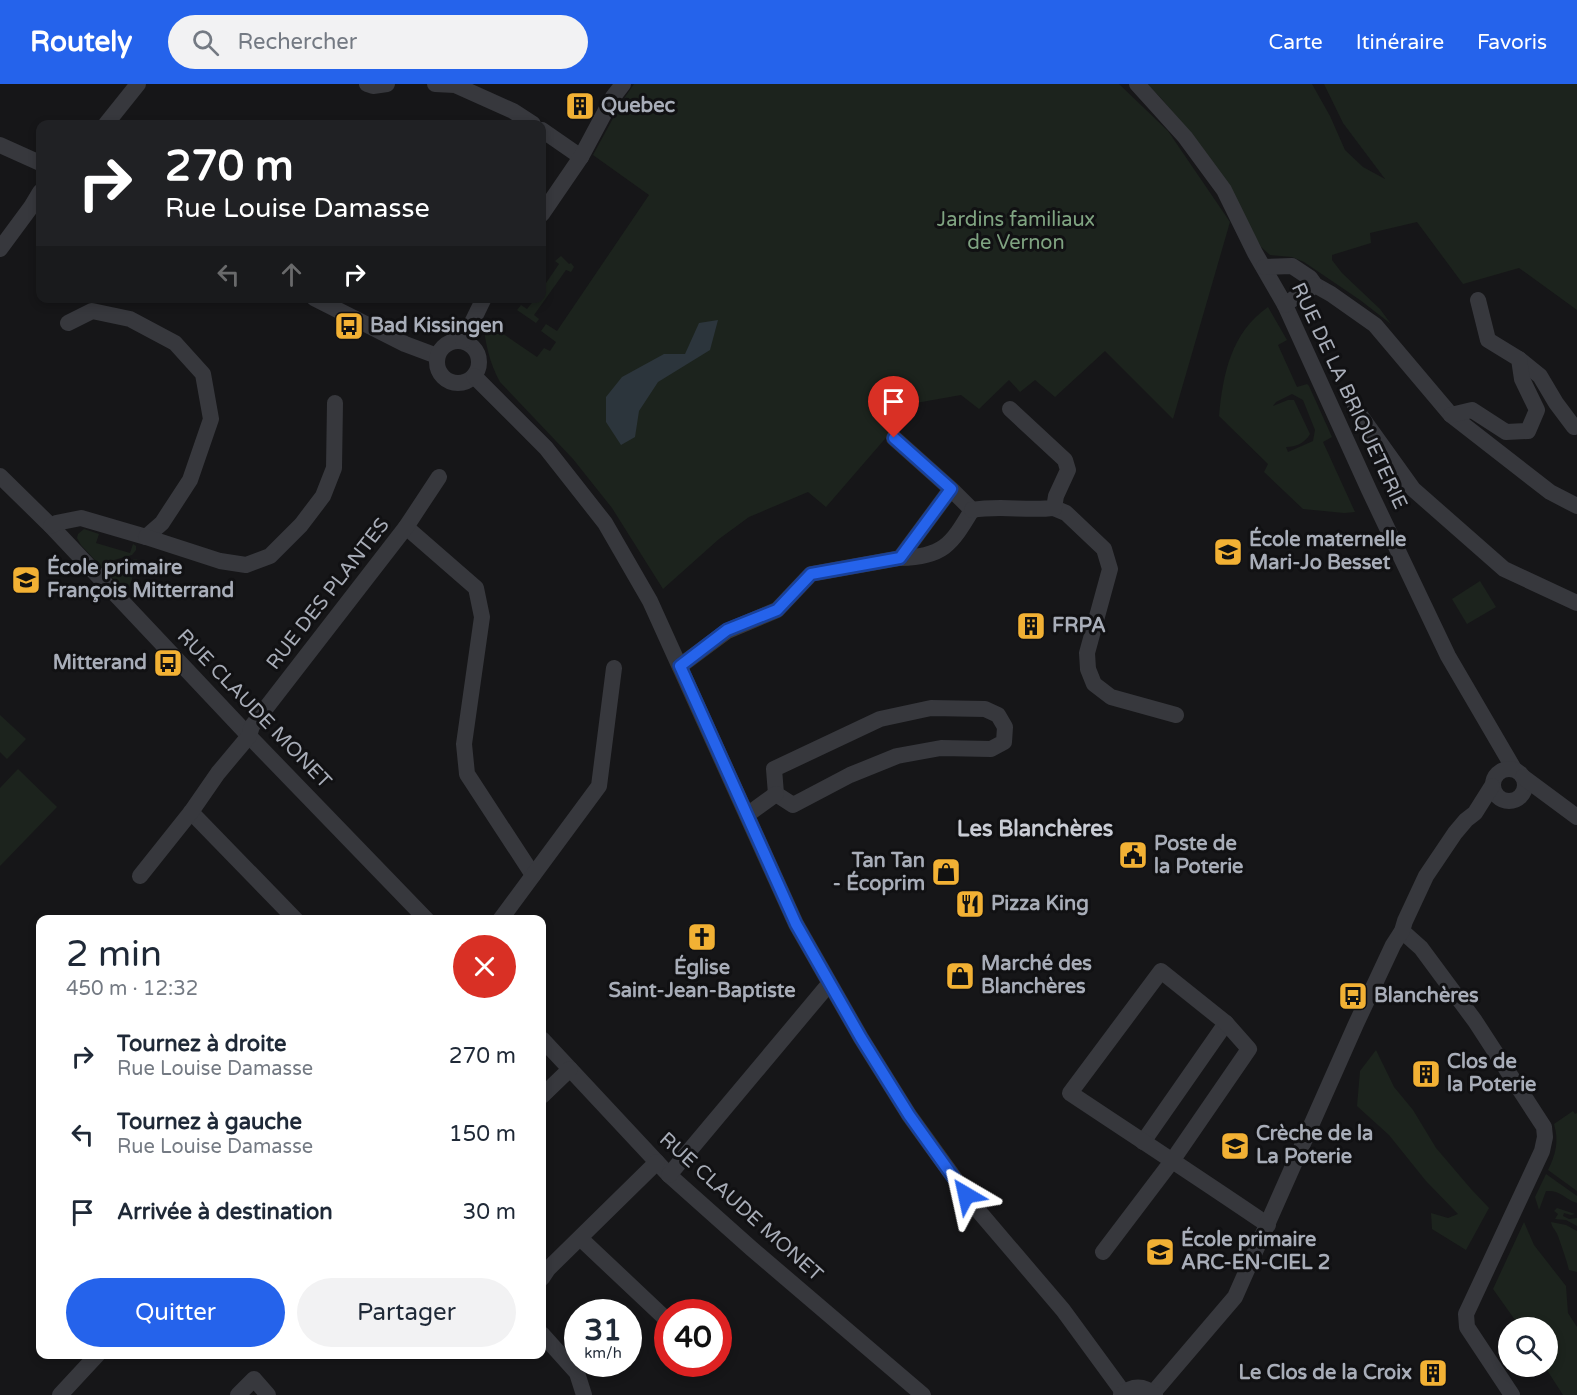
<!DOCTYPE html>
<html lang="fr">
<head>
<meta charset="utf-8">
<style>
  :root { --surface:#fff; --page:#f2f2f3; --text:#1f2937; --muted:#747a83; --accent:#2563eb }
  body { margin:0; font-family:"Varela Round",sans-serif; background:var(--page); color:var(--text); height:100vh; display:flex; flex-direction:column; font-size:22px; white-space:nowrap }
  * { box-sizing:border-box; margin:0 }
  p { font-size:20px; color:var(--muted) }
  .icon { flex:none; width:33px; height:33px; fill:none; stroke:currentColor; stroke-width:2; stroke-linecap:round; stroke-linejoin:round }
  .map { position:relative; flex:1; overflow:hidden }
  .side { position:absolute; left:36px; top:831px; width:510px; height:444px; display:flex; flex-direction:column; background:var(--surface); border-radius:12px; box-shadow:0 3px 9px #0003 }
  .side>* { flex:none }
  .guide { position:absolute; left:36px; top:36px; width:510px; height:183px; border-radius:12px; box-shadow:0 3px 9px #0003; background:#202124; color:#fff; overflow:hidden }
  .controls { position:absolute; left:1498px; top:1233px; display:grid; gap:12px }
  .controls a { display:grid; place-items:center; width:60px; height:60px; border-radius:50%; background:var(--surface); box-shadow:0 3px 9px #0003; font-size:30px }
  .speed { position:absolute; left:564px; top:1215px; display:flex; gap:12px; font-size:30px; font-weight:700; text-align:center }
  .speed>* { display:grid; place-content:center; width:78px; height:78px; border-radius:50%; background:var(--surface); box-shadow:0 3px 9px #0003; line-height:1 }
  .speed small { font-size:15px; font-weight:400 }
  .speed .limit { border:9px solid #d22; background:#fff; color:#111 }
  .pin { position:absolute; display:grid; place-items:center; width:51px; height:51px; color:#fff; margin:-62px -26px; border-radius:50% 50% 50% 0; rotate:-45deg; box-shadow:0 0 6px #0007 }
  .pin .icon { rotate:45deg }
  .me { position:absolute; width:66px; margin:-33px; rotate:324deg; stroke-linejoin:round; filter:drop-shadow(0 0 4px #0008) }
  .turn { display:flex; align-items:center; gap:21px; height:126px; padding:0 30px; font-size:27px }
  .turn .icon { width:78px; height:78px; stroke-width:2.5 }
  .turn b { display:block; font-size:42px; line-height:51px }
  .lanes { display:flex; align-items:center; height:57px; padding:0 30px; background:#0003; justify-content:center; gap:30px; direction:ltr }
  .lanes .off { opacity:.35 }
  .round { display:grid; place-items:center; flex:none; width:63px; height:63px; border-radius:32px; background:var(--page) }
  .headline { display:flex; align-items:center; justify-content:space-between; height:102px; padding:0 30px }
  h1 { font-size:36px; font-weight:600; line-height:45px }
  .primary-button { display:flex; gap:12px; margin-top:auto; padding:12px 30px }
  .primary-button a { flex:1; height:69px; border-radius:36px; background:var(--accent); color:#fff; font-size:24px; font-weight:600; line-height:69px; text-align:center }
  .primary-button a+a { background:var(--page); color:var(--text) }
  ul { padding:0; list-style:none }
  li { display:flex; align-items:center; gap:18px; height:78px; padding:0 30px }
  li div { flex:1 }
  li b { display:block; font-size:22px }
  li em { font-style:normal }
  header { display:flex; align-items:center; gap:36px; box-sizing:border-box; height:84px; padding:0 30px; background:var(--accent); color:#fff }
  header strong { font-size:28px }
  nav { display:flex; gap:33px; margin-inline-start:auto; font-size:21px }
  .search { width:420px; height:54px; background:var(--page); display:flex; align-items:center; gap:15px; box-sizing:border-box; padding:0 21px; border-radius:33px; color:var(--muted); font-size:22px }
  .map>svg:first-child { display:block }
  .green { fill:#1c231d; fill-rule:evenodd }
  .water { fill:#2c353c }
  .lines { fill:none; stroke-linecap:round; stroke-linejoin:round }
  .minor { stroke:#37383d; stroke-width:16 }
  .route-casing { stroke:#184099; stroke-width:15 }
  .route { stroke:#2563eb; stroke-width:10 }
  .labels { text-anchor:middle; dominant-baseline:central; stroke-width:6; stroke-linejoin:round; paint-order:stroke }
  .poi-label { font-size:20px; font-weight:bold; fill:#a8adb8; stroke:#111113; text-anchor:start }
  .park-label { font-size:20px; fill:#7fa381; stroke:#111113 }
  .street-label { font-size:20px; fill:#a8adb8; stroke:#111113 }
  .quarter-label { font-size:22px; font-weight:bold; fill:#c9ccd4; stroke:#111113 }
</style>
</head>
<body>
<header>
<strong>Routely</strong>
<div class="search"><svg class="icon" aria-label="search" viewBox="0 0 24 24"><circle cx="10" cy="10" r="6"/><path d="M15 15l6 6"/></svg>Rechercher</div>
<nav><a>Carte</a><a>Itinéraire</a><a>Favoris</a></nav>
</header>
<div class="map">
<svg width="1577" height="1311" viewBox="0 0 1577 1311">
  <rect width="100%" height="100%" fill="#161618"/>
  <!-- green -->
  <g class="green">
    <path d="M634 0H1119L1168 47 1230 138 1173 335 1105 267 1055 313 1035 296 1020 308 1009 296 979 325 961 311 916 319 826 423 808 408 749 433 719 455 663 505 612 424 573 375 500 298C489 278 485 258 483 236L537 273 544 264 550 267 556 258 541 247 546 240 557 247 649 111 593 71 623 16Z"/>
    <polygon points="1147,0 1312,0 1330,32 1345,66 1363,83 1385,95 1343,39 1324,0 1577,0 1577,226 1519,184 1463,200 1417,138 1370,149 1371,159 1332,171 1332,176 1342,189 1380,225 1391,240 1360,216 1304,178 1292,173 1270,171 1261,163 1202,63 1160,13"/>
    <polygon points="561,172 569,180 571,179 574,183 571,188 566,186 534,231 539,235 536,239 517,226 521,221 527,225 535,215 542,214 542,205 559,180 555,177"/>
    <path d="M1268 223 1287 256 1278 261 1297 303 1307 300 1309 302 1332 353 1323 358 1355 428 1344 429 1303 425 1264 388 1268 380 1219 332C1223 290 1231 249 1268 223ZM1292 310 1303 316 1315 346 1313 357 1288 368 1286 363C1296 363 1305 359 1310 350L1294 316H1288L1273 322 1276 318Z"/>
    <polygon points="84,445 99,450 96,459 130,469 133,460 136,462 136,466 132,471 114,476 108,484 104,486 81,461 77,454 78,450"/>
    <polygon points="136,475 138,476 128,507 111,493 116,480"/>
    <polygon points="1480,497 1496,523 1467,540 1452,515"/>
    <polygon points="0,631 26,655 7,675 0,668"/>
    <polygon points="18,685 57,723 0,782 0,704"/>
    <polygon points="1376,966 1394,1003 1413,1026 1436,1064 1471,1105 1489,1124 1466,1166 1432,1145 1431,1129 1448,1134 1458,1130 1426,1097 1389,1051 1357,1022 1360,987"/>
    <path d="M1573 1027 1575 1030 1577 1029V1107L1548 1086C1556 1070 1559 1057 1554 1040Z"/>
    <path d="M1546 1090 1577 1112V1119C1564 1115 1561 1106 1546 1107L1539 1126 1535 1113Z"/>
    <polygon points="1557,1124 1575,1130 1571,1131 1564,1129 1563,1132 1569,1135 1577,1134 1577,1142 1566,1136 1555,1135 1558,1130 1554,1127"/>
    <polygon points="1524,1138 1534,1161 1566,1202 1568,1229 1577,1243 1577,1311 1563,1311 1545,1283 1548,1282 1548,1244 1520,1243 1493,1205"/>
    <path d="M1551 1138 1566 1141 1577 1147V1188L1569 1186C1566 1175 1562 1163 1558 1152 1556 1146 1552 1144 1551 1138Z"/>
  </g>
  <!-- water -->
  <polygon class="water" points="718,236 710,266 658,298 639,327 635,353 621,361 606,338 606,313 622,293 664,270 685,270 699,239"/>
  <g class="lines">
    <!-- minor -->
    <g class="minor">
      <polyline points="367,0 373,2 387,0"/>
      <polyline points="435,0 455,1 513,27 533,40"/>
      <polyline points="1137,0 1185,53 1224,106 1255,169 1285,221 1369,406 1448,572 1514,685"/>
      <polyline points="106,40 138,0"/>
      <polyline points="542,46 581,73"/>
      <polyline points="0,61 40,79"/>
      <polyline points="542,130 581,73 613,13 623,0"/>
      <polyline points="0,165 31,123 40,108"/>
      <polyline points="1264,183 1292,182 1310,194 1315,201 1331,210 1375,241 1451,331 1550,408 1577,422"/>
      <polyline points="314,214 405,260 437,272"/>
      <path d="M1285 221C1294 213 1305 209 1315 201"/>
      <circle cx="458" cy="278" r="21"/>
      <polyline points="463,257 484,214"/>
      <polyline points="1519,275 1540,292 1556,319 1574,343"/>
      <polyline points="474,292 546,364 605,439 650,517 796,840 861,954 909,1031 976,1124 1063,1226 1123,1308"/>
      <polyline points="1355,324 1413,405 1504,485 1577,519"/>
      <polyline points="1451,331 1472,326 1506,348 1528,347 1537,326 1522,295 1519,275 1488,256 1478,216"/>
      <path d="M894 354 951 405 972 426C951 461 943 473 900 474L951 405"/>
      <polyline points="0,392 51,442 249,652 427,836"/>
      <polyline points="1054,424 1066,429 1104,465 1110,485 1087,569 1088,585 1094,600 1111,613 1176,631"/>
      <path d="M972 426C1000 421 1025 427 1054 424L1056 412 1068 386 1065 376 1010 325"/>
      <polyline points="51,442 56,439 81,434 146,453 162,439 190,396 211,335 203,290 175,259 130,235 92,227 68,239"/>
      <polyline points="406,443 476,504 482,533 464,660 467,690 533,791"/>
      <polyline points="146,453 220,477 246,481 270,472 301,441 323,412 334,384 335,319"/>
      <polyline points="680,582 727,547 777,526 811,490 900,474"/>
      <polygon points="931,624 985,625 998,631 1005,643 1004,658 991,665 941,664 897,672 850,691 793,721 776,710 774,685 880,635"/>
      <circle cx="1509" cy="701" r="16"/>
      <polyline points="1523,693 1577,733"/>
      <polyline points="191,728 296,836"/>
      <polyline points="747,731 776,710"/>
      <polyline points="140,792 191,728 218,689 249,652 252,642 406,443 439,393"/>
      <polyline points="500,836 599,702 614,584"/>
      <polyline points="1402,847 1421,864 1475,937 1544,1043 1545,1053 1542,1067 1466,1230 1467,1243 1512,1311"/>
      <polyline points="542,955 669,1091 752,1165 923,1311"/>
      <polyline points="542,1012 570,985"/>
      <polyline points="1143,1058 1226,939"/>
      <polyline points="669,1091 829,900"/>
      <polyline points="580,1154 668,1237"/>
      <path d="M1103 1168 1172 1077 1249 965 1226 939 1161 887 1070 1009C1136 1053 1202 1096 1268 1141"/>
      <polyline points="542,1194 548,1185 657,1078"/>
      <polyline points="542,1250 577,1289 584,1311"/>
      <polyline points="1153,1309 1235,1213 1356,940 1393,861 1402,847 1405,837 1426,792 1455,749 1466,736 1475,729 1492,702"/>
      <polyline points="60,1311 98,1270"/>
      <polyline points="238,1311 254,1295 268,1311"/>
      <path d="M1121 1311C1132 1301 1144 1301 1155 1311"/>
    </g>
  </g>
  <g class="lines">
    <!-- route casing -->
    <g class="route-casing">
      <polyline id="route" points="894,354 951,405 900,474 811,490 777,526 727,546 680,582 796,840 861,954 909,1031 966,1111"/>
    </g>
    <!-- route -->
    <use href="#route" class="route"/>
  </g>
  <!-- icons -->
  <defs>
    <g id="building-square" transform="scale(1.5)"><rect x="-9" y="-9" width="18" height="18" rx="4" fill="#f2b134" stroke="#111113"/><path d="M-4-6H4V6H1V3H-1V6H-4ZM-2.5-4.3h1.7v1.8h-1.7ZM.8-4.3h1.7v1.8H.8ZM-2.5-1h1.7V.8h-1.7ZM.8-1h1.7V.8H.8Z" fill="#111"/></g>
    <g id="bus-square" transform="scale(1.5)"><rect x="-9" y="-9" width="18" height="18" rx="4" fill="#f2b134" stroke="#111113"/><path d="M-5-6H5V4H4V6H2V4H-2V6H-4V4H-5ZM-3.5-4V0h7V-4ZM-3.5 1.2v1.5H-2V1.2ZM2 1.2v1.5H3.5V1.2Z" fill="#111"/></g>
    <g id="school-square" transform="scale(1.5)"><rect x="-9" y="-9" width="18" height="18" rx="4" fill="#f2b134" stroke="#111113"/><path d="M0-5L7-2L0 1L-7-2ZM-4 1L0 2.5L4 1V4Q0 6-4 4Z" fill="#111"/></g>
    <g id="civic-square" transform="scale(1.5)"><rect x="-9" y="-9" width="18" height="18" rx="4" fill="#f2b134" stroke="#111113"/><path d="M-.6-6.5H3V-4.5H.6V-3L4-1V1h2V6H-6V1h2V-1L-.6-3ZM-1.2 2.5V6h2.4V2.5Z" fill="#111"/></g>
    <g id="shop-square" transform="scale(1.5)"><rect x="-9" y="-9" width="18" height="18" rx="4" fill="#f2b134" stroke="#111113"/><path d="M-5-2.5h2.3a2.7 3.5 0 0 1 5.4 0H5L5.5 6h-11ZM-1.5-2.5h3a1.5 2.3 0 0 0-3 0Z" fill="#111"/></g>
    <g id="restaurant-square" transform="scale(1.5)"><rect x="-9" y="-9" width="18" height="18" rx="4" fill="#f2b134" stroke="#111113"/><path d="M-5-6h1v4h1v-4h1v4h1v-4h1v5L-1.5 .5V6h-2V.5L-5-1ZM5-6V6H3V1.5H1.5Q1.5-4 5-6Z" fill="#111"/></g>
    <g id="church-square" transform="scale(1.5)"><rect x="-9" y="-9" width="18" height="18" rx="4" fill="#f2b134" stroke="#111113"/><path d="M-1.2-6h2.4v3.5h3.3v2.4h-3.3V6h-2.4V-.1h-3.3v-2.4h3.3Z" fill="#111"/></g>
  </defs>
  <g fill-rule="evenodd">
    <use href="#building-square" x="580" y="22"/>
    <use href="#bus-square" x="349" y="242"/>
    <use href="#school-square" x="1228" y="468"/>
    <use href="#school-square" x="26" y="496"/>
    <use href="#building-square" x="1031" y="542"/>
    <use href="#bus-square" x="168" y="579"/>
    <use href="#civic-square" x="1133" y="771"/>
    <use href="#shop-square" x="946" y="788"/>
    <use href="#restaurant-square" x="970" y="820"/>
    <use href="#church-square" x="702" y="853"/>
    <use href="#shop-square" x="960" y="892"/>
    <use href="#bus-square" x="1353" y="912"/>
    <use href="#building-square" x="1426" y="990"/>
    <use href="#school-square" x="1235" y="1062"/>
    <use href="#school-square" x="1160" y="1168"/>
    <use href="#building-square" x="1433" y="1289"/>
  </g>
  <g class="labels">
    <!-- poi labels -->
    <g class="poi-label">
      <text x="601" y="22">Quebec</text>
      <text x="370" y="242">Bad Kissingen</text>
      <text x="1249" y="456">École maternelle<tspan x="1249" dy="23">Mari-Jo Besset</tspan></text>
      <text x="47" y="484">École primaire<tspan x="47" dy="23">François Mitterrand</tspan></text>
      <text x="1052" y="542">FRPA</text>
      <text x="147" y="579" text-anchor="end">Mitterand</text>
      <text x="1154" y="760">Poste de<tspan x="1154" dy="23">la Poterie</tspan></text>
      <text x="925" y="777" text-anchor="end">Tan Tan<tspan x="925" dy="23">- Écoprim</tspan></text>
      <text x="991" y="820">Pizza King</text>
      <text x="981" y="880">Marché des<tspan x="981" dy="23">Blanchères</tspan></text>
      <text x="702" y="884" text-anchor="middle">Église<tspan x="702" dy="23">Saint-Jean-Baptiste</tspan></text>
      <text x="1374" y="912">Blanchères</text>
      <text x="1447" y="978">Clos de<tspan x="1447" dy="23">la Poterie</tspan></text>
      <text x="1256" y="1050">Crèche de la<tspan x="1256" dy="23">La Poterie</tspan></text>
      <text x="1181" y="1156">École primaire<tspan x="1181" dy="23">ARC-EN-CIEL 2</tspan></text>
      <text x="1412" y="1289" text-anchor="end">Le Clos de la Croix</text>
    </g>
    <!-- park labels -->
    <g class="park-label">
      <text x="1016" y="136">Jardins familiaux<tspan x="1016" dy="23">de Vernon</tspan></text>
    </g>
    <!-- street labels -->
    <g class="street-label">
      <text transform="translate(1349 312) rotate(65)">RUE DE LA BRIQUETERIE</text>
      <text transform="translate(328 510) rotate(-52)">RUE DES PLANTES</text>
      <text transform="translate(254 625) rotate(46)">RUE CLAUDE MONET</text>
      <text transform="translate(741 1123) rotate(42)">RUE CLAUDE MONET</text>
    </g>
    <!-- quarter labels -->
    <g class="quarter-label">
      <text x="1035" y="745">Les Blanchères</text>
    </g>
  </g>
</svg>
<div class="controls">
<a><svg class="icon" aria-label="search" viewBox="0 0 24 24"><circle cx="10" cy="10" r="6"/><path d="M15 15l6 6"/></svg></a>
</div>
<div class="speed"><div>31<small>km/h</small></div><div class="limit">40</div></div>
<div class="pin" style="left:894px;top:354px;background:#d93025"><svg class="icon" aria-label="arrive" viewBox="0 0 24 24"><path d="M6 21V4h12l-3 4 3 4H6"/></svg></div>
<svg class="me" style="left:966px;top:1111px" viewBox="-20 -20 40 40"><path d="M0-17L14 15 0 8-14 15z" fill="#2563eb" stroke="#fff" stroke-width="4"/></svg>
<div class="guide">
<div class="turn"><svg class="icon" aria-label="right" viewBox="0 0 24 24"><path d="M7 20v-9h11M14 6l5 5-5 5"/></svg><div><b>270 m</b>Rue Louise Damasse</div></div>
<div class="lanes"><svg class="icon off" aria-label="left" viewBox="0 0 24 24"><path d="M17 20v-9H6M10 6l-5 5 5 5"/></svg><svg class="icon off" aria-label="ahead" viewBox="0 0 24 24"><path d="M12 20V5M6 11l6-6 6 6"/></svg><svg class="icon" aria-label="right" viewBox="0 0 24 24"><path d="M7 20v-9h11M14 6l5 5-5 5"/></svg></div>
</div>
<section class="side">
<div class="headline"><div><h1>2 min</h1><p>450 m · 12:32</p></div><a class="round" style="background:#d93025;color:#fff"><svg class="icon" aria-label="close" viewBox="0 0 24 24"><path d="M6 6l12 12M18 6L6 18"/></svg></a></div>
<ul>
<li><svg class="icon" aria-label="right" viewBox="0 0 24 24"><path d="M7 20v-9h11M14 6l5 5-5 5"/></svg><div><b>Tournez à droite</b><p>Rue Louise Damasse</p></div><em>270 m</em></li>
<li><svg class="icon" aria-label="left" viewBox="0 0 24 24"><path d="M17 20v-9H6M10 6l-5 5 5 5"/></svg><div><b>Tournez à gauche</b><p>Rue Louise Damasse</p></div><em>150 m</em></li>
<li><svg class="icon" aria-label="arrive" viewBox="0 0 24 24"><path d="M6 21V4h12l-3 4 3 4H6"/></svg><div><b>Arrivée à destination</b></div><em>30 m</em></li>
</ul>
<div class="primary-button"><a>Quitter</a><a>Partager</a></div>
</section>
</div>
</body>
</html>
